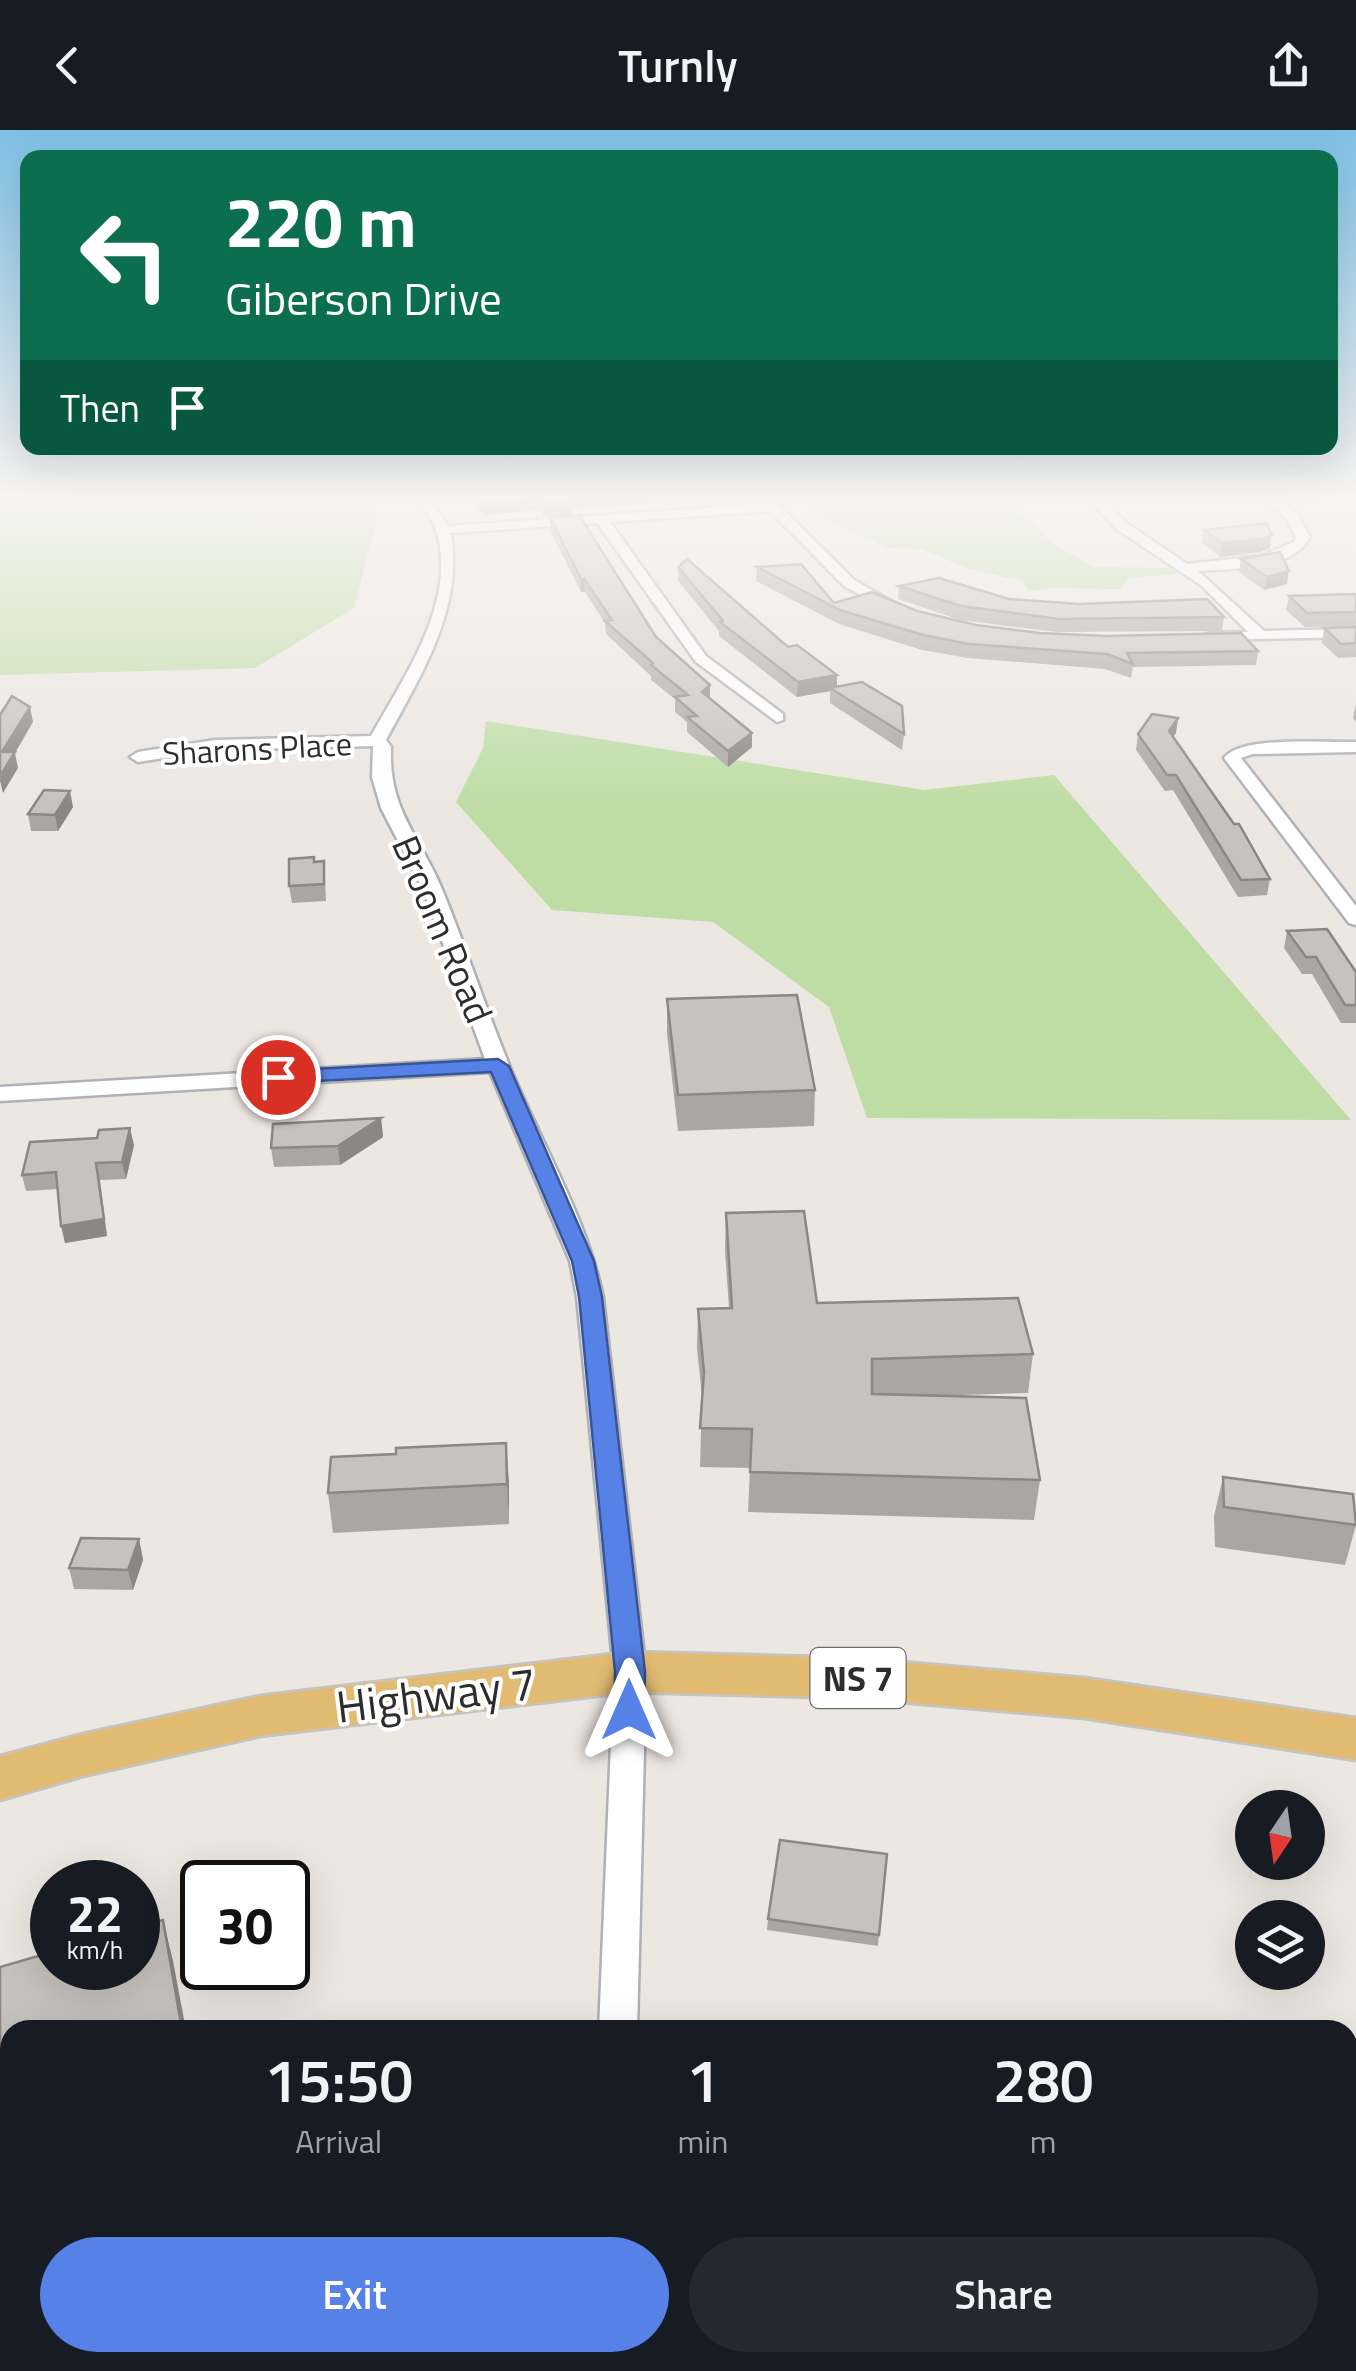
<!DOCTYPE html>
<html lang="en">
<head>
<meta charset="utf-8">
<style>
  :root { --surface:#171b24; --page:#242831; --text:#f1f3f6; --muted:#9ea1a6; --accent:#5681e6 }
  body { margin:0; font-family:"Titillium Web",sans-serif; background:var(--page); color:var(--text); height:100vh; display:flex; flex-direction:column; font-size:38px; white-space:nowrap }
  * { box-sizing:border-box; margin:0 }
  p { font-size:32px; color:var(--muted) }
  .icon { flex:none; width:55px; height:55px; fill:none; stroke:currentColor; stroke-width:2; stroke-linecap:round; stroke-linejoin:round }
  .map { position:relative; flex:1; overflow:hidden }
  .side { position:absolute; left:0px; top:1890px; width:1358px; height:352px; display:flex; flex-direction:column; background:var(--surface); border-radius:30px 30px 0 0; box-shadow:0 10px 40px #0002 }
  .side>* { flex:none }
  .top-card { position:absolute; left:20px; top:20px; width:1318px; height:305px; border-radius:20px; box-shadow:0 10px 40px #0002; background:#0b6e4f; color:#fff; overflow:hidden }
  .needle { width:65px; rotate:193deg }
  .controls { position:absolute; left:1235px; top:1660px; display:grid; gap:20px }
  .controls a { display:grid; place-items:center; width:90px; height:90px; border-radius:50%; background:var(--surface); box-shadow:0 10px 40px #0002; font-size:50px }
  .speed { position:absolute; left:30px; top:1730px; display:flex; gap:20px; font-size:50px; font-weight:700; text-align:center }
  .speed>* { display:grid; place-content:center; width:130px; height:130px; border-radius:50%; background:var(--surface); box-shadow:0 10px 40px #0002; line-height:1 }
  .speed small { font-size:25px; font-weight:400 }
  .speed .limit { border:5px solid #111; border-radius:15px; background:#fff; color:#111 }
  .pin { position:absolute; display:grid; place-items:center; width:85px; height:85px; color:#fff; margin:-42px; border:5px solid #fff; border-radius:50%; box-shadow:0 2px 10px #0007 }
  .me { position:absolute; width:110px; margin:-55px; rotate:0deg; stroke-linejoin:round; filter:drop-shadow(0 0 8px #0008) }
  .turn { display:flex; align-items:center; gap:35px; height:210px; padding:0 40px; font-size:45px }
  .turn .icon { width:130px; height:130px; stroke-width:2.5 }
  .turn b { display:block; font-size:70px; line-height:85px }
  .then { display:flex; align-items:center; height:95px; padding:0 40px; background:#0003; gap:20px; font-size:38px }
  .eta { display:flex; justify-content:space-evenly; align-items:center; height:170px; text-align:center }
  .eta b { font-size:60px; font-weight:600; line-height:70px }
  .primary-button { display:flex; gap:20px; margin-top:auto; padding:20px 40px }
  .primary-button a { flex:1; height:115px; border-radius:60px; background:var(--accent); color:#fff; font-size:40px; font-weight:600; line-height:115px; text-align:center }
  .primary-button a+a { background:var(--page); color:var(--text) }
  header { display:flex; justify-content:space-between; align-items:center; height:130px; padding:0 40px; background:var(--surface); font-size:45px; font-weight:600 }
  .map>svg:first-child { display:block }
  .green { fill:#bedda5 }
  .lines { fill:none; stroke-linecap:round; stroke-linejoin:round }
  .street-casing { stroke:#aeb1b8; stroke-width:5 }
  .primary-casing { stroke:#c4c4c4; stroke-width:5 }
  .street { fill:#fff; fill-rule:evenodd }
  .primary { fill:#e2bb72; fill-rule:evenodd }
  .wall { fill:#aaa7a3 }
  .shaded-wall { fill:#8b8884 }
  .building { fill:#c6c2bd; stroke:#8b8884; stroke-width:2.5 }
  .route { fill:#5681e6; stroke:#385496; stroke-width:2.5 }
  .labels { text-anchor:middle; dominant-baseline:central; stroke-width:8; stroke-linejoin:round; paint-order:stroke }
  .far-street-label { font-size:32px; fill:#2d2d2d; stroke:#fff }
  .shield { fill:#fff; stroke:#6c6c6c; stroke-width:2.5 }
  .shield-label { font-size:35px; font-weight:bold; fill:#2d2d2d }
  .street-label { font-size:38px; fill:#2d2d2d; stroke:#fff }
  .near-street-label { font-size:45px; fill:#2d2d2d; stroke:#fff }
</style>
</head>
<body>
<header><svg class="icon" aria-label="back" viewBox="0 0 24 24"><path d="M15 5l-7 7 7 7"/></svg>Turnly<svg class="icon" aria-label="share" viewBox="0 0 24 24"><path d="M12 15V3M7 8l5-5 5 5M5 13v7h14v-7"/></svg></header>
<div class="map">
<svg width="1356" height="2241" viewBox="0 0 1356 2241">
  <rect width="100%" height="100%" fill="#ede7e2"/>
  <!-- green -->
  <g class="green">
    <polygon points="0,363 376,363 376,392 354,478 255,538 0,545"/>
    <polygon points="800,363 1000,363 1054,414 1093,437 1172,438 1178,444 1130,448 1119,459 1051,458 1029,461 1022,451 969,439 921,419 888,418 834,394"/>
    <polygon points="486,591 924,660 1054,645 1351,990 867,988 829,877 713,792 552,780 456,672 483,618"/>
  </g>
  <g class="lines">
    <!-- street casing -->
    <g class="street-casing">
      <g id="street">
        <path d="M413 363H425L448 396 763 374 754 363H767L854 450 903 478 891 481 844 456 770 381 610 392 706 526 783 584V590L777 592 696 532 597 393 451 403C464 479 420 546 386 610L391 617C388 682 422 708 444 764 467 821 486 879 509 935 540 1011 586 1086 603 1167L646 1542 637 1900H599L614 1542 577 1167 570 1131 490 942 0 971V957L485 929 423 759 381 678 372 647 373 616 215 620 138 632 130 627 138 622 215 610 371 606C403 548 457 473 437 403 433 388 421 375 413 363Z"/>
        <path d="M1082 363H1095L1128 394 1187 434 1261 426 1294 412 1296 407 1286 388 1261 363H1274L1297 383 1310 407C1293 441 1230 438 1198 441L1264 501 1356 499V507L1207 510V504L1212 503 1248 502 1202 456 1118 400Z"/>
        <path d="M1356 612V622L1253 624 1241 628 1356 776V795L1349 793 1224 628C1241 605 1326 613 1356 612Z"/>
        <rect x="583" y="2232" width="44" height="9"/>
      </g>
    </g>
    <!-- primary casing -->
    <g class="primary-casing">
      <polygon id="primary" points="630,1522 854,1528 1084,1548 1356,1588 1356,1630 1084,1588 854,1568 630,1562 260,1606 83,1646 0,1670 0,1626 83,1604 260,1566"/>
    </g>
    <!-- street -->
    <use href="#street" class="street"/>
    <!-- primary -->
    <use href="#primary" class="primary"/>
  </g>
  <!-- wall -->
  <g class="wall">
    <polygon points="466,363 655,363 655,373 571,379 571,384 543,386 541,380 483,385"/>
    <polygon points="667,363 695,363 693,370 677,371"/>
    <polygon points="550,387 752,617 728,637 687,602 687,592 675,582 675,569 651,550 651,546 606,504 605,493 585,462 581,462 550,400"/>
    <polygon points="1204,400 1270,418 1260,422 1220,427 1202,413"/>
    <polygon points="1241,429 1287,454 1264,460 1239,442"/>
    <polygon points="678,437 788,517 837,545 837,557 904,604 902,620 830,573 830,561 797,567 719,506 719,501 678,451"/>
    <polygon points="757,437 834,473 917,481 976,495 1040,503 1258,521 1256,535 1133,537 1131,548 1105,539 968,528 922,520 839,494 756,451"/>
    <polygon points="899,456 1009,469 1224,487 1222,501 1057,502 960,490 898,469"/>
    <polygon points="1356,464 1356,496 1305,497 1286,480 1289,466"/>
    <polygon points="1356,497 1356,527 1338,528 1322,513 1324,498"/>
    <polygon points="1356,573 1356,592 1353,588"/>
    <polygon points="1176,603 1173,607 1270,749 1267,765 1238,767 1173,660 1165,661 1136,620 1138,604"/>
    <polygon points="73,677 58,701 31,701 28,684"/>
    <polygon points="324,731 326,771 292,773 289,756 314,732"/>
    <polygon points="1287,801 1356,842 1356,893 1341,893 1312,844 1302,844 1284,818"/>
    <polygon points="667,869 815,960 814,996 678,1001 667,904"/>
    <polygon points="381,988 383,1007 340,1035 274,1037 271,1018"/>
    <polygon points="134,1015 126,1049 100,1050 107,1106 65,1113 58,1059 26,1061 22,1045"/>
    <polygon points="726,1083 817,1173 1033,1224 1028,1263 930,1266 1040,1350 1034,1390 748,1382 750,1338 700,1337 702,1267 697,1218 698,1179 729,1178 725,1120"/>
    <polygon points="506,1313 509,1394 333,1403 328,1363"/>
    <polygon points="1223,1347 1356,1395 1345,1435 1215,1417 1214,1386"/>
    <polygon points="139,1409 143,1430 133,1460 74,1459 69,1438"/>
    <polygon points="887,1724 878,1816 767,1800 768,1789"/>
  </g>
  <!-- shaded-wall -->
  <g class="shaded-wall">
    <polygon points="626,363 655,363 655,373 571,379 571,384 543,386 543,373 568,368"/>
    <polygon points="677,363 695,363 693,370 677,371"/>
    <polygon points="540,368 541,380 483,385 482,373"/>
    <polygon points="1272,405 1270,418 1260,422 1220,427 1222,413"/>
    <polygon points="1289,441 1287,454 1264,460 1267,447"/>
    <polygon points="581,449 584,449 585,462 581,462"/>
    <polygon points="837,545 837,560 830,558 830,561 797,567 798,552"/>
    <polygon points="710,555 710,569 702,562"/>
    <polygon points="30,577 33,592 15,623 18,638 3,663 0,651 2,622"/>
    <polygon points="1178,588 1176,603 1167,616 1169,601"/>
    <polygon points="752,603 752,617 728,637 728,621"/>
    <polygon points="70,661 73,677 58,701 55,685"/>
    <polygon points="381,988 383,1007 340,1035 338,1016"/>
    <polygon points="130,998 134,1015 126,1049 122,1032"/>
    <polygon points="96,1033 107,1106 65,1113 61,1096"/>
    <polygon points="506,1313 509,1352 509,1394 507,1354"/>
    <polygon points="139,1409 143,1430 133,1460 128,1440"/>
    <polygon points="163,1790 173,1831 186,1900 182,1900"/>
    <polygon points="10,1961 10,2005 0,2008 0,1964"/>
  </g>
  <!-- building -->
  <g class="building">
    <polygon points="475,363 626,363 568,368 571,371 543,373 540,368 482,373"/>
    <polygon points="579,385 656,507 710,555 702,562 752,603 728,621 687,587 697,586 675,567 688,565 651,535 653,533 605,491 612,490 584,449 581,449 550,387"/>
    <polygon points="1266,393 1272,405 1262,409 1222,413 1204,400"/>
    <polygon points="1280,422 1289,441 1267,447 1241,429"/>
    <polygon points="687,429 788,517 797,515 837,545 798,552 720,492 723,491 678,437"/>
    <polygon points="801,434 834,473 872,462 917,481 976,495 1040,503 1106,506 1241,503 1258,521 1127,523 1133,534 1107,524 969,514 923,505 840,480 757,437"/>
    <polygon points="939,448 1009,469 1079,474 1207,469 1224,487 1059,489 961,476 899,456"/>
    <polygon points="1356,464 1356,482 1307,483 1289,466"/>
    <polygon points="1356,497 1356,513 1341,514 1324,498"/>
    <polygon points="862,552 902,576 904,604 830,558"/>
    <polygon points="12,566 30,577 2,622 15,622 0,646 0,585"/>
    <polygon points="1152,584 1178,588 1169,601 1234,694 1239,694 1270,749 1241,750 1176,645 1167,645 1138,604"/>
    <polygon points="44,660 70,661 55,685 28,684"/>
    <polygon points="314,727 314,732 324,731 324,754 289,756 289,729"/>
    <polygon points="1327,799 1356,842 1356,875 1345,875 1316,827 1306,827 1287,801"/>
    <polygon points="797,865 815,960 678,965 667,869"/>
    <polygon points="381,988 338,1016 271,1018 273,994"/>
    <polygon points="130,998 122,1032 96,1033 104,1089 61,1096 56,1042 22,1045 30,1012 97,1008 99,1000"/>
    <polygon points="804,1081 817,1173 1018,1168 1033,1224 872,1229 872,1264 1026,1268 1040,1350 750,1342 752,1299 700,1298 704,1242 698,1179 732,1178 726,1083"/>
    <polygon points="506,1313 507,1354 328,1363 331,1327 396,1324 396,1318"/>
    <polygon points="1223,1347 1353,1364 1356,1395 1224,1377"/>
    <polygon points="81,1408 139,1409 128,1440 69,1438"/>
    <polygon points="780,1710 887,1724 879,1805 768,1789"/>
    <polygon points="163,1790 182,1900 10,1900 10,1961 0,1964 0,1837 52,1822 52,1838 138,1838 138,1797"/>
  </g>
  <!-- sky -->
  <linearGradient id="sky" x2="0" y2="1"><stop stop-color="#7fc0e6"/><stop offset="0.54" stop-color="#f7f4f2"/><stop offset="1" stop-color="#f7f4f2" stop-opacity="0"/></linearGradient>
  <rect width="1356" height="677" fill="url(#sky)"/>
  <!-- route -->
  <polygon class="route" points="498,929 509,936 594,1131 602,1167 645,1542 644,1580 639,1588 629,1591 619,1588 614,1580 615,1542 579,1167 572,1131 491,942 278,953 268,947 278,941"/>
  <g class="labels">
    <!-- far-street labels -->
    <g class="far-street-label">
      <text transform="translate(257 618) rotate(-3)">Sharons Place</text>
    </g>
    <!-- shield labels -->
    <rect class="shield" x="810.5" y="1518" width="95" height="60" rx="8"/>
    <g class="shield-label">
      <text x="858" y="1548">NS 7</text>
    </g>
    <!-- street labels -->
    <g class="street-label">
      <text transform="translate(443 799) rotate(67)">Broom Road</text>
    </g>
    <!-- near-street labels -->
    <g class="near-street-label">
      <text transform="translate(436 1564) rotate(-7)">Highway 7</text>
    </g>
  </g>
</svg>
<div class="controls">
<a><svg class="needle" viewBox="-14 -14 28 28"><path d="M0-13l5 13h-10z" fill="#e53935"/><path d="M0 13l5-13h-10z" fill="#9ea1a6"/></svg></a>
<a><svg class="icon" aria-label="layers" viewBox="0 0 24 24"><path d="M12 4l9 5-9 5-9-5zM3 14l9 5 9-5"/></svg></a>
</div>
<div class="speed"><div>22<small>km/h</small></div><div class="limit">30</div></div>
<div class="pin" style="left:278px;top:947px;background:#d93025"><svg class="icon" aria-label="arrive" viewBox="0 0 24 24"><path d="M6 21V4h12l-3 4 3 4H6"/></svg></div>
<svg class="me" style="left:629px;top:1580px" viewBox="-20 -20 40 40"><path d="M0-17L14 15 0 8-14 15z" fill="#5681e6" stroke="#fff" stroke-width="4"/></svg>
<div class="top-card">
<div class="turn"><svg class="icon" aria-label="left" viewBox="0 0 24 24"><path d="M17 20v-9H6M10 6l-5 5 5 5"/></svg><div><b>220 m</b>Giberson Drive</div></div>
<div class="then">Then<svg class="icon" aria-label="arrive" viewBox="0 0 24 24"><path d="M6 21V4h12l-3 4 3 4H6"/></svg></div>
</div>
<section class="side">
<div class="eta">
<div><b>15:50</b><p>Arrival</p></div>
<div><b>1</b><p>min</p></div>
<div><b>280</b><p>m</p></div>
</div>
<div class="primary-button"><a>Exit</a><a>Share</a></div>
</section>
</div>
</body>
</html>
